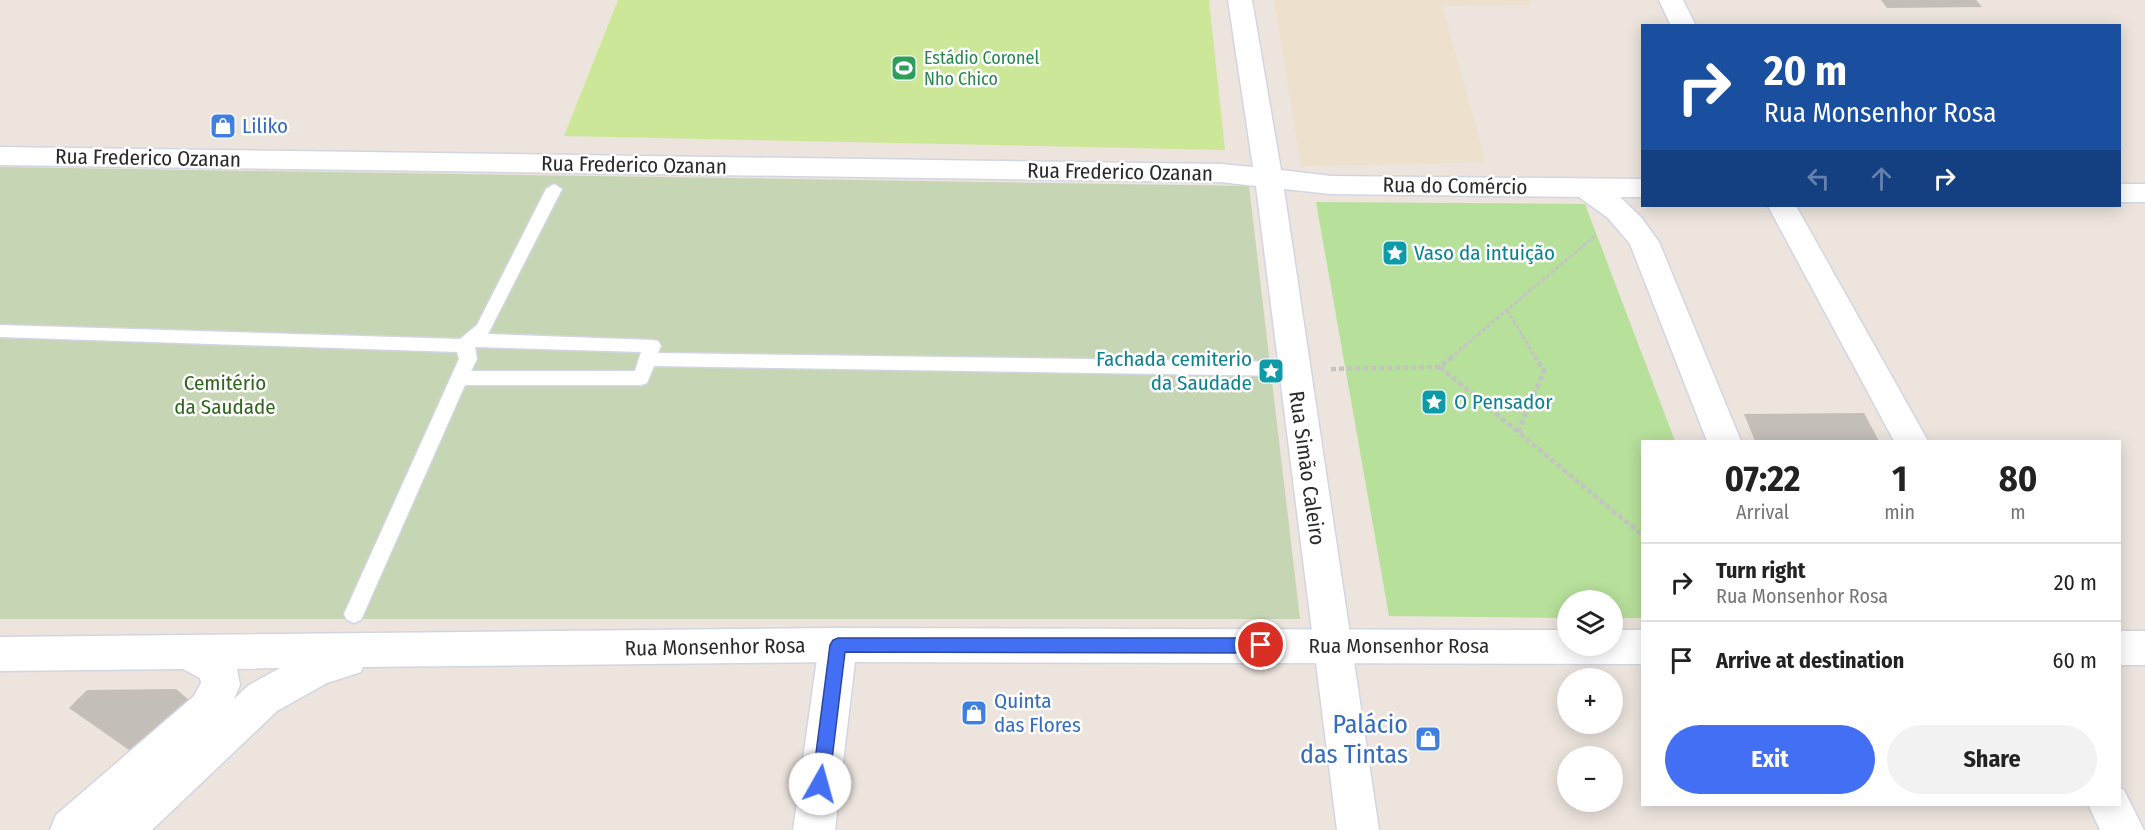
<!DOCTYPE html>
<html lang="en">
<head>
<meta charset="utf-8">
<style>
  :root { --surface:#fff; --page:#f2f2f2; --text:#222; --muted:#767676; --line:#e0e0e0; --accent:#426ff3 }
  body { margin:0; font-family:"Fira Sans Condensed",sans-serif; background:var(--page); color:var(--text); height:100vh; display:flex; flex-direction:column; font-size:22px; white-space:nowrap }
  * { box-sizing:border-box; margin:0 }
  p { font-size:20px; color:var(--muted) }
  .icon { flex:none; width:33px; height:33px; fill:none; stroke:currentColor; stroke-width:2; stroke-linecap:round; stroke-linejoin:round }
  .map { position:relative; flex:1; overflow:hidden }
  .drawer { position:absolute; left:1641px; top:440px; width:480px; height:366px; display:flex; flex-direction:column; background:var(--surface); border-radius:0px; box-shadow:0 3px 15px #0003 }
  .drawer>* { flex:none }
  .hud { position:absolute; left:1641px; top:24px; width:480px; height:183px; border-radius:0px; box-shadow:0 3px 15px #0003; background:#1a4fa0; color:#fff; overflow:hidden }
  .fabs { position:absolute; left:1557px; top:590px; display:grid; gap:12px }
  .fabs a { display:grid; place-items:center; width:66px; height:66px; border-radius:50%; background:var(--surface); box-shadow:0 3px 15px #0003; font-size:30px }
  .pin { position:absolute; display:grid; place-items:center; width:51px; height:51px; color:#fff; margin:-26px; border:3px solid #fff; border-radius:50%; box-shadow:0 2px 6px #0007 }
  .me { position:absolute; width:66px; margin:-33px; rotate:7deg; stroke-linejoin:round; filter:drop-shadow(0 0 4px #0008) }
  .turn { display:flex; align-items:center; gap:21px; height:126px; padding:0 24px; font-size:27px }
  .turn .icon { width:78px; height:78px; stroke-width:2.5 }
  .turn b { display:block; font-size:42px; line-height:51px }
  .lanes { display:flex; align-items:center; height:57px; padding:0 24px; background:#0003; justify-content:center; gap:30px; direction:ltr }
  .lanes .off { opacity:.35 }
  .eta { display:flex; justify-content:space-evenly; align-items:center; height:102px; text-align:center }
  .eta b { font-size:36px; font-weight:700; line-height:42px }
  .action { display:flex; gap:12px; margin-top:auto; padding:12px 24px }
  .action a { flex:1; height:69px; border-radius:36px; background:var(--accent); color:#fff; font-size:24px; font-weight:700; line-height:69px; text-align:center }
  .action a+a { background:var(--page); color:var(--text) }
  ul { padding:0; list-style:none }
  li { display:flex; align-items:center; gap:18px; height:78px; padding:0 24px; border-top:2px solid var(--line) }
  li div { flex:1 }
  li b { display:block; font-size:22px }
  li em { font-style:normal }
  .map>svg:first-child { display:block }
  .education { fill:#ede0cc }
  .green { fill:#b7e09b }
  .cemetery { fill:#c6d5b4 }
  .pitch { fill:#cbe797 }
  .building { fill:#c4beb9 }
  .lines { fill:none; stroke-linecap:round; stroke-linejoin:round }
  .lane-casing { stroke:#d2d6e2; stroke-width:3 }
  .street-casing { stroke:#d2d6e2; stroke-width:3 }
  .secondary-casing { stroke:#d2d6e2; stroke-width:3 }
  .path-far1 { stroke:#c3c3c3; stroke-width:3; stroke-dasharray:4 2; stroke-linecap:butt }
  .path { stroke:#c3c3c3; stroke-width:4.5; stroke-dasharray:5 3; stroke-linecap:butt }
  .lane { fill:#fff; fill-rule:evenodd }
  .street { fill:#fff; fill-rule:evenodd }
  .secondary { fill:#fff; fill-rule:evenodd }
  .route { fill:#426ff3; stroke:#2b489e; stroke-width:1.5 }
  .labels { text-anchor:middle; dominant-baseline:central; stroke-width:5; stroke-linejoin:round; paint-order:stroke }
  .far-leisure-label { font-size:18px; fill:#27864d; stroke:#fff; text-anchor:start }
  .shop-label { font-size:21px; fill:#366cbe; stroke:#fff; text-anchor:start }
  .street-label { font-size:21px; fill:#2a2a2a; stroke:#fff }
  .culture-label { font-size:21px; fill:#0d838f; stroke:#fff; text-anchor:start }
  .park-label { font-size:21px; fill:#30651d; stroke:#fff }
  .near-shop-label { font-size:26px; fill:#366cbe; stroke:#fff; text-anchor:end }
</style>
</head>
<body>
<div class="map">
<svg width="2145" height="830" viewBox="0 0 2145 830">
  <rect width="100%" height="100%" fill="#ece4dd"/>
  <!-- education -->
  <polygon class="education" points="1274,0 1530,0 1531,5 1442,6 1486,162 1301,166"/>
  <!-- green -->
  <polygon class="green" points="1316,202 1585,204 1675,441 1642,441 1642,618 1613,618 1612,600 1568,600 1567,618 1389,616"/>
  <!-- cemetery -->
  <polygon class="cemetery" points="0,167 1249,186 1300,619 0,619"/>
  <!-- pitch -->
  <polygon class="pitch" points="618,0 1209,0 1225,150 564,136"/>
  <!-- building -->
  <g class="building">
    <polygon points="1881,0 1976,0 1982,7 1887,8"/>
    <polygon points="1864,413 1879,441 1755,441 1744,414"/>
    <polygon points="176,689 197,707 142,759 69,708 87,690"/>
  </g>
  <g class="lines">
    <!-- lane casing -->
    <g class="lane-casing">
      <path id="lane" d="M554 184 562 189 488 334 652 340 658 341 661 346 658 353 1294 362 1300 364 1303 369 1300 374 1294 376 654 366 647 383 641 385H465L361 620 354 623 347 620 344 614 459 359 457 352 0 337V325L460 339 477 325 546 189ZM475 347 641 352 635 371H471L477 359Z"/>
    </g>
    <!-- street casing -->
    <g class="street-casing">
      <g id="street">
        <polygon points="1228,0 1252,0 1281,170 1331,176 1642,179 1642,197 1620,197 1641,217 1659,242 1741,441 1707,441 1630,244 1608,218 1579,197 1331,194 1284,189 1379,830 1337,830 1256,186 1220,182 0,165 0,147 1220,164 1253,167"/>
        <polygon points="1659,0 1683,0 1696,26 1671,26"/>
        <rect x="2120" y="184" width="25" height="18"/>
        <polygon points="1768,206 1796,206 1928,441 1894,441"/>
        <polygon points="838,628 851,633 857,645 835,830 793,830 819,645 825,633"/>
        <polygon points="2120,788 2124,790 2144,830 2100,830 2088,804 2120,804"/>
      </g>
    </g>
    <!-- secondary casing -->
    <g class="secondary-casing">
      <g id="secondary">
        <path d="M838 628 1568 630V645H1612V630H1642V664L838 662 363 667 361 672 327 683 277 711 152 830H50L56 815 194 696 201 683 200 678 183 669 0 671V637ZM280 668 249 685 234 699 240 685 237 669Z"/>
        <rect x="2120" y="631" width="25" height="34"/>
      </g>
    </g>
    <!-- path-far1 -->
    <g class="path-far1">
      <polyline points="1507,310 1536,358"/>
      <polyline points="1450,358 1596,235"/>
    </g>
    <!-- path -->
    <g class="path">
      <polyline points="1440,367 1642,535"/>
      <polyline points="1331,369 1440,367 1452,357"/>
      <polyline points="1518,432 1544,371 1535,357"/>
    </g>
    <!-- lane -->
    <use href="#lane" class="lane"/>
    <!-- street -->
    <use href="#street" class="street"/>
    <!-- secondary -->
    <use href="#secondary" class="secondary"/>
  </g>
  <!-- route -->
  <polygon class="route" points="838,638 1261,638 1266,640 1269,645 1266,650 1261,653 845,652 829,784 826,790 820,792 814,790 812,784 830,645 833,640"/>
  <!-- icons -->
  <defs>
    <g id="stadium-square" transform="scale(1.35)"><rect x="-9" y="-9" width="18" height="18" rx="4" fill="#2e9e5b" stroke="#fff"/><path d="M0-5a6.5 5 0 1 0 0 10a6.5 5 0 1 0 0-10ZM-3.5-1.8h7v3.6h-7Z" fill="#fff"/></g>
    <g id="shop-square" transform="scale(1.35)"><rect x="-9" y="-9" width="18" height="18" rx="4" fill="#3f7fe0" stroke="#fff"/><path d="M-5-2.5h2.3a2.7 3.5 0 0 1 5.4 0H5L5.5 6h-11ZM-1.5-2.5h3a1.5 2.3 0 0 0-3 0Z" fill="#fff"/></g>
    <g id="sight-square" transform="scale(1.35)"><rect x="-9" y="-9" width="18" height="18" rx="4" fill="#0f9aa8" stroke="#fff"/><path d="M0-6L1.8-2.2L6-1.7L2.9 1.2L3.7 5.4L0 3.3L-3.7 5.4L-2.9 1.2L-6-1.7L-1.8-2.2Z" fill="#fff"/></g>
  </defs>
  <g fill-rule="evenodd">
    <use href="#stadium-square" x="904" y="68"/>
    <use href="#shop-square" x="223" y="126"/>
    <use href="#sight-square" x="1395" y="253"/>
    <use href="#sight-square" x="1271" y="371"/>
    <use href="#sight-square" x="1434" y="402"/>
    <use href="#shop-square" x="974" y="713"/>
    <use href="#shop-square" x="1428" y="739"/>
  </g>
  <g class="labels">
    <!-- far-leisure labels -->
    <g class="far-leisure-label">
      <text x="924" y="58">Estádio Coronel<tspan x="924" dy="21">Nho Chico</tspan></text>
    </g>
    <!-- shop labels -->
    <g class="shop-label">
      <text x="242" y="126">Liliko</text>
      <text x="994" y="701">Quinta<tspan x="994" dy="24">das Flores</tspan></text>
    </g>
    <!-- street labels -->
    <g class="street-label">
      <text transform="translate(148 158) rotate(1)">Rua Frederico Ozanan</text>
      <text transform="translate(634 165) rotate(1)">Rua Frederico Ozanan</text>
      <text transform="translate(1120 172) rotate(1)">Rua Frederico Ozanan</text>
      <text transform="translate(1455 186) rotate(1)">Rua do Comércio</text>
      <text transform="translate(1307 468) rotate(82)">Rua Simão Caleiro</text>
      <text x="1399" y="646">Rua Monsenhor Rosa</text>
      <text transform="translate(715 647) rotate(-1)">Rua Monsenhor Rosa</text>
    </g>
    <!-- culture labels -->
    <g class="culture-label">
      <text x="1414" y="253">Vaso da intuição</text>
      <text x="1252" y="359" text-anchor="end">Fachada cemiterio<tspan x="1252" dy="24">da Saudade</tspan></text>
      <text x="1454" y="402">O Pensador</text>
    </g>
    <!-- park labels -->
    <g class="park-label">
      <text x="225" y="383">Cemitério<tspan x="225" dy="24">da Saudade</tspan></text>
    </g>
    <!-- near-shop labels -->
    <g class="near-shop-label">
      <text x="1408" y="724">Palácio<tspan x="1408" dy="30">das Tintas</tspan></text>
    </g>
  </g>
</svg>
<div class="fabs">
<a><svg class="icon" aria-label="layers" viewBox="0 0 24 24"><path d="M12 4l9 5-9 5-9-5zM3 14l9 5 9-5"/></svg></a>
<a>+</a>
<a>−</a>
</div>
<div class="pin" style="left:1261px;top:645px;background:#d93025"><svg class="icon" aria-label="arrive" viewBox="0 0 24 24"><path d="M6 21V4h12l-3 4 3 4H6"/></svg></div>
<svg class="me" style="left:820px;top:784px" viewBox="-20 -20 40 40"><circle r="19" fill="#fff"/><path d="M0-13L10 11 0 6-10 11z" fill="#426ff3"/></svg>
<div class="hud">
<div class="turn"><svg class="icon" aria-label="right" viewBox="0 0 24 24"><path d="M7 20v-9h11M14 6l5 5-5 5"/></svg><div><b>20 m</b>Rua Monsenhor Rosa</div></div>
<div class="lanes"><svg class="icon off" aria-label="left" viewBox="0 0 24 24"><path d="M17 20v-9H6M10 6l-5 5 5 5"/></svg><svg class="icon off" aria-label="ahead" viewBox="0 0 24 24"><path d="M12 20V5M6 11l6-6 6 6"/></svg><svg class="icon" aria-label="right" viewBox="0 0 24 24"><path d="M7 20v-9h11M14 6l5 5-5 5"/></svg></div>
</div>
<section class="drawer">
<div class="eta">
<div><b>07:22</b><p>Arrival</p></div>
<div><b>1</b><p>min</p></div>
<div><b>80</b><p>m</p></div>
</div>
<ul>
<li><svg class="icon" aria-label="right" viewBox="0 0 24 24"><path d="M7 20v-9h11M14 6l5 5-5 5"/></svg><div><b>Turn right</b><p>Rua Monsenhor Rosa</p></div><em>20 m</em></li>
<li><svg class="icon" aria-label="arrive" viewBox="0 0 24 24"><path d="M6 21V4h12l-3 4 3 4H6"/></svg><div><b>Arrive at destination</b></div><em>60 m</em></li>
</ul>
<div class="action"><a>Exit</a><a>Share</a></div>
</section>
</div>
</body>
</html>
